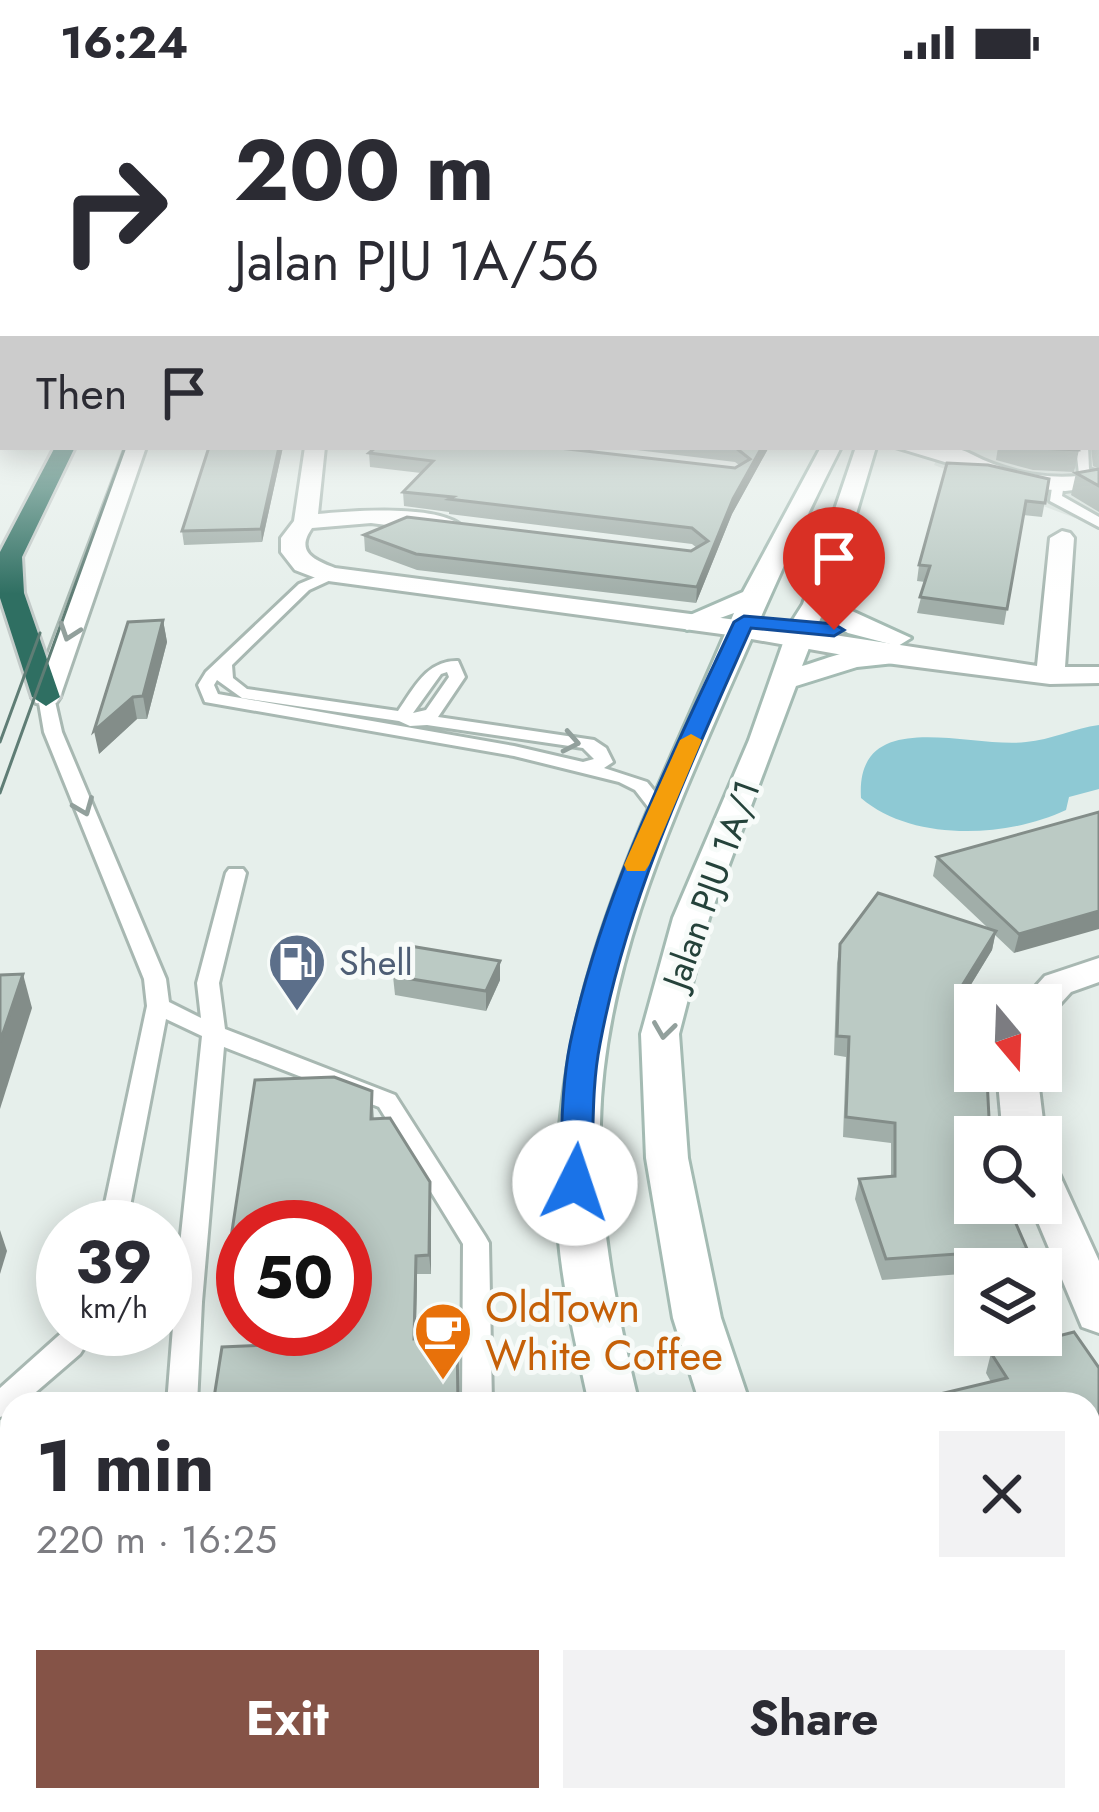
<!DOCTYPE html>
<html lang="en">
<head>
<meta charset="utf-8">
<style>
  :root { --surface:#fff; --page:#f2f2f3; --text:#2b2b33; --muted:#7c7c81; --accent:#855347 }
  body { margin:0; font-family:Jost,sans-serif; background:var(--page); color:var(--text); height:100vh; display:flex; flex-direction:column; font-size:45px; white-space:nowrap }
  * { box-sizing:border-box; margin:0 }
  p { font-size:39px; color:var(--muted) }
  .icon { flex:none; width:66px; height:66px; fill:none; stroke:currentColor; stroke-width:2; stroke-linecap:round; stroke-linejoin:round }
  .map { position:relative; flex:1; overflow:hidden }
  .panel { position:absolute; left:0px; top:1308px; width:1101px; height:420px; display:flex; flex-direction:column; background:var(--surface); border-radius:36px 36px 0 0; box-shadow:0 6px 30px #0003 }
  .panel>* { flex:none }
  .top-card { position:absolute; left:0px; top:0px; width:1101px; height:366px; box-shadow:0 6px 30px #0003; background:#fff; color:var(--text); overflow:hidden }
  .needle { width:78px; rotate:161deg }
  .fabs { position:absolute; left:954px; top:900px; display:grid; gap:24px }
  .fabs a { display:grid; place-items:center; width:108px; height:108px; border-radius:0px; background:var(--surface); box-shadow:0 6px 30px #0003; font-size:60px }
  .speed { position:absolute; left:36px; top:1116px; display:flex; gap:24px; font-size:60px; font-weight:700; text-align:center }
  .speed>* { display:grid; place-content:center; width:156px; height:156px; border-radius:50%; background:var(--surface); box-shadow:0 6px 30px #0003; line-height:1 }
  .speed small { font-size:30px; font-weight:400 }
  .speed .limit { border:18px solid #d22; background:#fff; color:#111 }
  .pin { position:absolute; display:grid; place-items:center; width:102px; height:102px; color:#fff; margin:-123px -51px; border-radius:50% 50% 50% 0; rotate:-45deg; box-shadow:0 0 12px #0007 }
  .pin .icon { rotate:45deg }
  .me { position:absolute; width:132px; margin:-66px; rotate:4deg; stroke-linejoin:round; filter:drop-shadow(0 0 9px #0008) }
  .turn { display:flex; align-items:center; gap:42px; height:252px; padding:0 36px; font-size:54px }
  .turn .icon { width:156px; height:156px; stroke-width:2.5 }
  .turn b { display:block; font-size:84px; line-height:102px }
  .then { display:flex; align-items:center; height:114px; padding:0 36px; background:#0003; gap:24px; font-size:45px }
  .round { display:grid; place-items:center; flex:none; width:126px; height:126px; border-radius:0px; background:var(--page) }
  .overview { display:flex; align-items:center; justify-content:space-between; height:204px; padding:0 36px }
  h1 { font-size:72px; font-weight:700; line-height:90px }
  .button { display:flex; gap:24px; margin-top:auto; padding:24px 36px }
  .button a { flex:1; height:138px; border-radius:0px; background:var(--accent); color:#fff; font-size:48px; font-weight:700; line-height:138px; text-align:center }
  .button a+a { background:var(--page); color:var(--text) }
  .status { display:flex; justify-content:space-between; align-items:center; height:84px; padding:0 60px; background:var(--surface); direction:ltr }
  .status svg { height:33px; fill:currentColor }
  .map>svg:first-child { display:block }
  .built { fill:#d4dfda }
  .water { fill:#8ec9d4 }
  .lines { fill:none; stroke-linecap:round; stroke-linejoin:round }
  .lane-casing { stroke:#a8b8b2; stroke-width:6 }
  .street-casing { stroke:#a8b8b2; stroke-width:6 }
  .secondary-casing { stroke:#a4bbb3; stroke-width:6 }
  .highway-casing { stroke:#c2cac8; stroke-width:6 }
  .lane { fill:#fff; fill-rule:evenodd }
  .street { fill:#fff; fill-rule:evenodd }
  .secondary { fill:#fff; fill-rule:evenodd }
  .highway { fill:#2f6f62; fill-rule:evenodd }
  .tram { stroke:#5f7d75; stroke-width:3 }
  .wall { fill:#a1aea9 }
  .shaded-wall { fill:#838d89 }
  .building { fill:#bbcac4; stroke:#838d89; stroke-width:3 }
  .oneway { stroke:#92a09c }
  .route { fill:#1a73e8; stroke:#114b97; stroke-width:3 }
  .slow { fill:#f59e0b }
  .labels { text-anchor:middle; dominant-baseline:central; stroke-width:10; stroke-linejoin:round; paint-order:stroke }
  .street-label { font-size:36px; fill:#24423a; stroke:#f7fbf9 }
  .service-label { font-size:36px; fill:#4e5e75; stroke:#f7fbf9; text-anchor:start }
  .near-food-label { font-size:42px; fill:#c56008; stroke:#f7fbf9; text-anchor:start }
</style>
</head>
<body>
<div class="status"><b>16:24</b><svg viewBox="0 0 49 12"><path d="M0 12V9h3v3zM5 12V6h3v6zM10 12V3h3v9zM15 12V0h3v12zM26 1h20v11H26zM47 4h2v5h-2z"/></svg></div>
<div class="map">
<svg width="1099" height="1728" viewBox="0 0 1099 1728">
  <rect width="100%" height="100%" fill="#e6efeb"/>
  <!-- built -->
  <polygon class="built" points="1099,268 1099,443 934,381 943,363 1098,363"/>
  <!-- water -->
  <path class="water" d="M1099 641V705L1069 713 1066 726C1007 754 912 758 861 714 855 620 970 665 1026 658 1051 656 1074 644 1099 641Z"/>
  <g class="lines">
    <!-- lane casing -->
    <g class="lane-casing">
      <g id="lane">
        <polygon points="1076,363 1088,363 1089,385 1099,388 1099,396 1079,390"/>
        <polygon points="1053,397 1064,400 1062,412 1099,433 1099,443 1050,417"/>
        <path d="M330 487 335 488V494L309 506 232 581 233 594 247 605 398 627C414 604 427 576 458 577L465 593 438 633 594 656 606 664 613 678 604 684 647 698 668 724 666 728H652L635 706 619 698 514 672 205 618 198 601 206 588 299 500ZM447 588 449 593 426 626 413 629 441 590ZM217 596 242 614 399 637 410 642 427 641 583 664 594 675 583 678 514 662 218 610 214 601Z"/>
        <polygon points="46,608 54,613 62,648 166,895 169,918 201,934 197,899 226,789 229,785 243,785 246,789 219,899 225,945 395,1011 485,1152 489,1159 492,1320 462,1320 463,1160 379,1023 224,963 202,1218 197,1320 167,1320 174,1230 165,1231 165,1209 175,1208 202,952 166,935 126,1143 100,1143 147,922 144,895 44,648 38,613"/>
        <polygon points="66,1245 96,1245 80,1270 22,1320 12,1320 10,1330 0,1333 0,1304"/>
      </g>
    </g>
    <!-- street casing -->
    <g class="street-casing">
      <g id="street">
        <polygon points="126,363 146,363 60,613 56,619 36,619 32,613"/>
        <path d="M305 363H325L318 430C352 427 435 420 462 442L450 449 371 439 312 444C295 468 314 476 335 484L729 535 1037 582 1050 454 1062 447 1070 449 1074 454 1065 583H1099V599L1050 600 894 580 729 551 321 496 295 486 281 468V454L294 437Z"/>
        <path d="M895 363C917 363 950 358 971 370 1009 390 1054 398 1099 389V403L1065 407 1031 404Z"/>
        <polygon points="1099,874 1099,898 1071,908 1051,930 1041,932 1041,921 1019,921 1045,892"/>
        <polygon points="997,987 1037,987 1045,1053 1041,1060 1041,1053 1003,1053"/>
        <polygon points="1041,1078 1056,1083 1099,1177 1099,1249 1082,1243 1030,1119 1041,1119"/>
        <polygon points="361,1716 452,1716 447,1728 356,1728"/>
      </g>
    </g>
    <!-- secondary casing -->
    <g class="secondary-casing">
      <g id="secondary">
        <path d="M821 363H841C799 445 763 528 726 612 667 747 603 890 600 1040 598 1137 616 1227 639 1320H589C575 1255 558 1188 557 1121 553 898 651 727 734 529L687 546 674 538 743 508Z"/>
        <path d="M856 363H876L830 517 911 554 898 562 848 549 821 533 802 582C830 574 884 550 908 572L904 578 857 583 796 602 709 834 679 950 688 1074 721 1234 750 1320H700L673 1234 646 1074 641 950 673 834 749 656 789 542 803 520Z"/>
        <polygon points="744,1716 808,1716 813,1728 749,1728"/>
        <polygon points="889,1716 954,1716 959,1728 894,1728"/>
      </g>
    </g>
    <!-- highway casing -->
    <g class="highway-casing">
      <g id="highway">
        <polygon points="3,338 3,354 0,355 0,339"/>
        <polygon points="55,363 75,363 22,473 24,509 60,613 46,622 32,613 0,514 0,468"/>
      </g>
    </g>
    <!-- lane -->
    <use href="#lane" class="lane"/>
    <!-- street -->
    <use href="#street" class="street"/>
    <!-- secondary -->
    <use href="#secondary" class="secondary"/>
    <!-- highway -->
    <use href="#highway" class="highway"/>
    <!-- tram -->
    <g class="tram">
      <polyline points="0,658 40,549"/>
      <polyline points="0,709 125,363"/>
    </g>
  </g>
  <!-- wall -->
  <g class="wall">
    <polygon points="1098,268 1099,268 1099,385 1093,382 1091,363 1098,363"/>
    <polygon points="283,363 262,458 184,461 182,447"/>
    <polygon points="612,363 769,363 732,430 696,519 417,486 365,467 364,451 691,467 697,464 692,460 449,430 449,428 404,422 403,408 421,389 370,383 369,369 735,384 739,381 735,378"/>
    <polygon points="998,363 1079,363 1079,366 1074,388 1033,386 996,376"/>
    <polygon points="1099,385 1099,428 1071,411 1076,389"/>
    <polygon points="1049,395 1042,433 1023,431 1004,541 917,529 925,498 917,497 919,481"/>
    <polygon points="163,536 167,558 147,635 137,635 99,670"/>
    <polygon points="1099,728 1014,869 995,851 992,866 958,922 963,992 975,1053 1027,1165 1021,1185 975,1185 975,1189 882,1196 855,1115 859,1095 891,1092 891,1059 843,1053 846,973 834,971 837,879 840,860 988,844 933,792 937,773"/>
    <polygon points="500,877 500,896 486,927 395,911 393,892"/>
    <polygon points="334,993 372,1007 374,1035 390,1034 430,1098 431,1190 417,1190 416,1255 457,1253 459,1320 213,1320 222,1263 311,1259 312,1245 345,1245 345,1143 243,1143 243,1198 231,1198 227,1180 255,996"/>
    <polygon points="991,1269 1089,1320 941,1320 944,1309 991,1298 986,1289"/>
    <polygon points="1099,1427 1099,1593 1089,1577 1089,1431"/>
  </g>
  <!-- shaded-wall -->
  <g class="shaded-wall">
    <polygon points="279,363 283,363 262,458 261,445"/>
    <polygon points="762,363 769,363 732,430 696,519 697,503 733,415"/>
    <polygon points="163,536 167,558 147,635 143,612"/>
    <polygon points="133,613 137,635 99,670 94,647"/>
    <polygon points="1099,827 1099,845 1014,869 1019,850"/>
    <polygon points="996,847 992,866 953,930 957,910"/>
    <polygon points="500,877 500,896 486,927 486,907"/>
    <polygon points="23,890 32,924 0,1025 0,958"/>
    <polygon points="430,1098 431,1117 431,1190 429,1171"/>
    <polygon points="0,1146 7,1167 0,1190"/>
    <polygon points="416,1172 417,1190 415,1274 414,1255"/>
    <polygon points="1099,1368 1099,1386 1089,1389 1089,1371"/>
    <polygon points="74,1716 135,1716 101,1728 40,1728"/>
  </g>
  <!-- building -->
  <g class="building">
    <polygon points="1098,303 1099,303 1099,361 1098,359"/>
    <polygon points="209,363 279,363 261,445 182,447"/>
    <polygon points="376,363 550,363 735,384 750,375 736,364 731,363 762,363 733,415 697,503 416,470 364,451 407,433 691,467 708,457 692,444 449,415 453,413 403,408 433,377 369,369"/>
    <polygon points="1032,363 1079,363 1079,366 1037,364"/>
    <polygon points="947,379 988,381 1049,395 1045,419 1026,417 1007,525 920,513 930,482 919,481"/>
    <polygon points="1099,385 1099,402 1076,389"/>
    <polygon points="163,536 143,612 133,613 94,647 128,538"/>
    <polygon points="1099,728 1099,827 1019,850 937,773"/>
    <polygon points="878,809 996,847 957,910 963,992 987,995 990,1053 975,1053 975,1119 1007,1119 1027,1165 886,1175 859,1095 895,1092 895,1039 846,1033 849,953 837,952 840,860"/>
    <polygon points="410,862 500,877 486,907 393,892"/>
    <polygon points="23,890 0,958 0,891"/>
    <polygon points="334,993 372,1007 371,1035 390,1034 430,1098 429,1171 416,1172 414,1255 457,1253 458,1320 213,1320 222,1263 311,1259 312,1245 345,1245 345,1143 243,1143 243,1179 227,1180 255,996"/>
    <polygon points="1074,1248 1099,1284 1099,1368 1089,1371 1089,1320 950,1320 944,1309 1007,1294 991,1269"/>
    <polygon points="1099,1427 1099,1560 1089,1545 1089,1431"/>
    <polygon points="12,1605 12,1716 74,1716 40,1728 0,1728 0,1609"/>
  </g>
  <!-- one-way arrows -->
  <defs><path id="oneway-chevron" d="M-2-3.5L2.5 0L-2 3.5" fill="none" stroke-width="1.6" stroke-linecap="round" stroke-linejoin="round" transform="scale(3)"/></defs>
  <g class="oneway">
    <use href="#oneway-chevron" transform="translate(69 548) rotate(109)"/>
    <use href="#oneway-chevron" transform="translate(571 658) rotate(11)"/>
    <use href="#oneway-chevron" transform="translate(84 723) rotate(68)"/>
    <use href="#oneway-chevron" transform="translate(664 946) rotate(98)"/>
  </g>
  <!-- sky -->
  <linearGradient id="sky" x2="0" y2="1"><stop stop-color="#84bce0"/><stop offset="0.53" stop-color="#f4f8f6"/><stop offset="1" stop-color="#f4f8f6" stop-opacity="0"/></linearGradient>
  <rect width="1099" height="510" fill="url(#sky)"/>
  <!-- route -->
  <path class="route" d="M744 532 834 540 844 546 834 552 751 544C691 679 627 815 600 960 591 1005 594 1054 591 1099L587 1107H564L559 1099C562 1054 561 1005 570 960 601 812 670 675 734 538Z"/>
  <!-- slow -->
  <polygon class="slow" points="691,650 702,656 649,781 645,787 627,787 624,781 680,656"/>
  <!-- icons -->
  <defs>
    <g id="fuel-pin" transform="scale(3)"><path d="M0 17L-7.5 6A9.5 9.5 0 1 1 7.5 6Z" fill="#5c6f8a" stroke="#f7fbf9"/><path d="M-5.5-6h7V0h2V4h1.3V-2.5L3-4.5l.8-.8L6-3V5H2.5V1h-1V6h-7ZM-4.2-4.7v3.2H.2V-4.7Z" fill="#fff"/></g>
    <g id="cafe-pin" transform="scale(3)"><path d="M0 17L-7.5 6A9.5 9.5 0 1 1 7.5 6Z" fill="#e8710a" stroke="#f7fbf9"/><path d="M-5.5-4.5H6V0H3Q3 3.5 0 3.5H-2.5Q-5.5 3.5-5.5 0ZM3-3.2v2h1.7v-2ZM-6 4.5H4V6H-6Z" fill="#fff"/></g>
  </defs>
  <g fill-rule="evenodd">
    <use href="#fuel-pin" x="297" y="878"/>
    <use href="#cafe-pin" x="443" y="1247"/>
  </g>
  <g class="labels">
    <!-- street labels -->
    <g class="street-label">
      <text transform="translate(711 800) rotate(-70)">Jalan PJU 1A/1</text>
    </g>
    <!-- service labels -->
    <g class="service-label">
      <text x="339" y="878">Shell</text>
    </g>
    <!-- near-food labels -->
    <g class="near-food-label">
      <text x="485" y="1223">OldTown<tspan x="485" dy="48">White Coffee</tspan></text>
    </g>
  </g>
</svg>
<div class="fabs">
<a><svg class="needle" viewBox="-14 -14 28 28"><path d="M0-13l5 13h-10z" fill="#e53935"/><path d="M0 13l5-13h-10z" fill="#7c7c81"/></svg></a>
<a><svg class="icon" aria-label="search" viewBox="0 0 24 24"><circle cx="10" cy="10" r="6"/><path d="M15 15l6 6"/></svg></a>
<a><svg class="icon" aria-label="layers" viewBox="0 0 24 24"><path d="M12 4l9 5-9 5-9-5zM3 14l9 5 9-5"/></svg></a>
</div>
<div class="speed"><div>39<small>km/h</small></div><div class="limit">50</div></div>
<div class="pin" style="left:834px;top:546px;background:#d93025"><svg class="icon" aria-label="arrive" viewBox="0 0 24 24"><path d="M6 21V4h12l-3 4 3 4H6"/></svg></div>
<svg class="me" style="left:575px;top:1099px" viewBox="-20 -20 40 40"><circle r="19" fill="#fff"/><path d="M0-13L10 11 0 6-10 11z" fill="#1a73e8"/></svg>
<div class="top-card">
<div class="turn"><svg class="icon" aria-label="right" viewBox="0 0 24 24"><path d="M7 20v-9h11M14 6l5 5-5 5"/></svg><div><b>200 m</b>Jalan PJU 1A/56</div></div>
<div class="then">Then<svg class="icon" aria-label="arrive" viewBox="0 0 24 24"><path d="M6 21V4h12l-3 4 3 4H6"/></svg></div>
</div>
<section class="panel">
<div class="overview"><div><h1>1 min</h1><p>220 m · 16:25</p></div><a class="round"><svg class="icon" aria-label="close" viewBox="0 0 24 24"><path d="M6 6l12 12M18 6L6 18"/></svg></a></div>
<div class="button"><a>Exit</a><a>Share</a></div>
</section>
</div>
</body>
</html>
